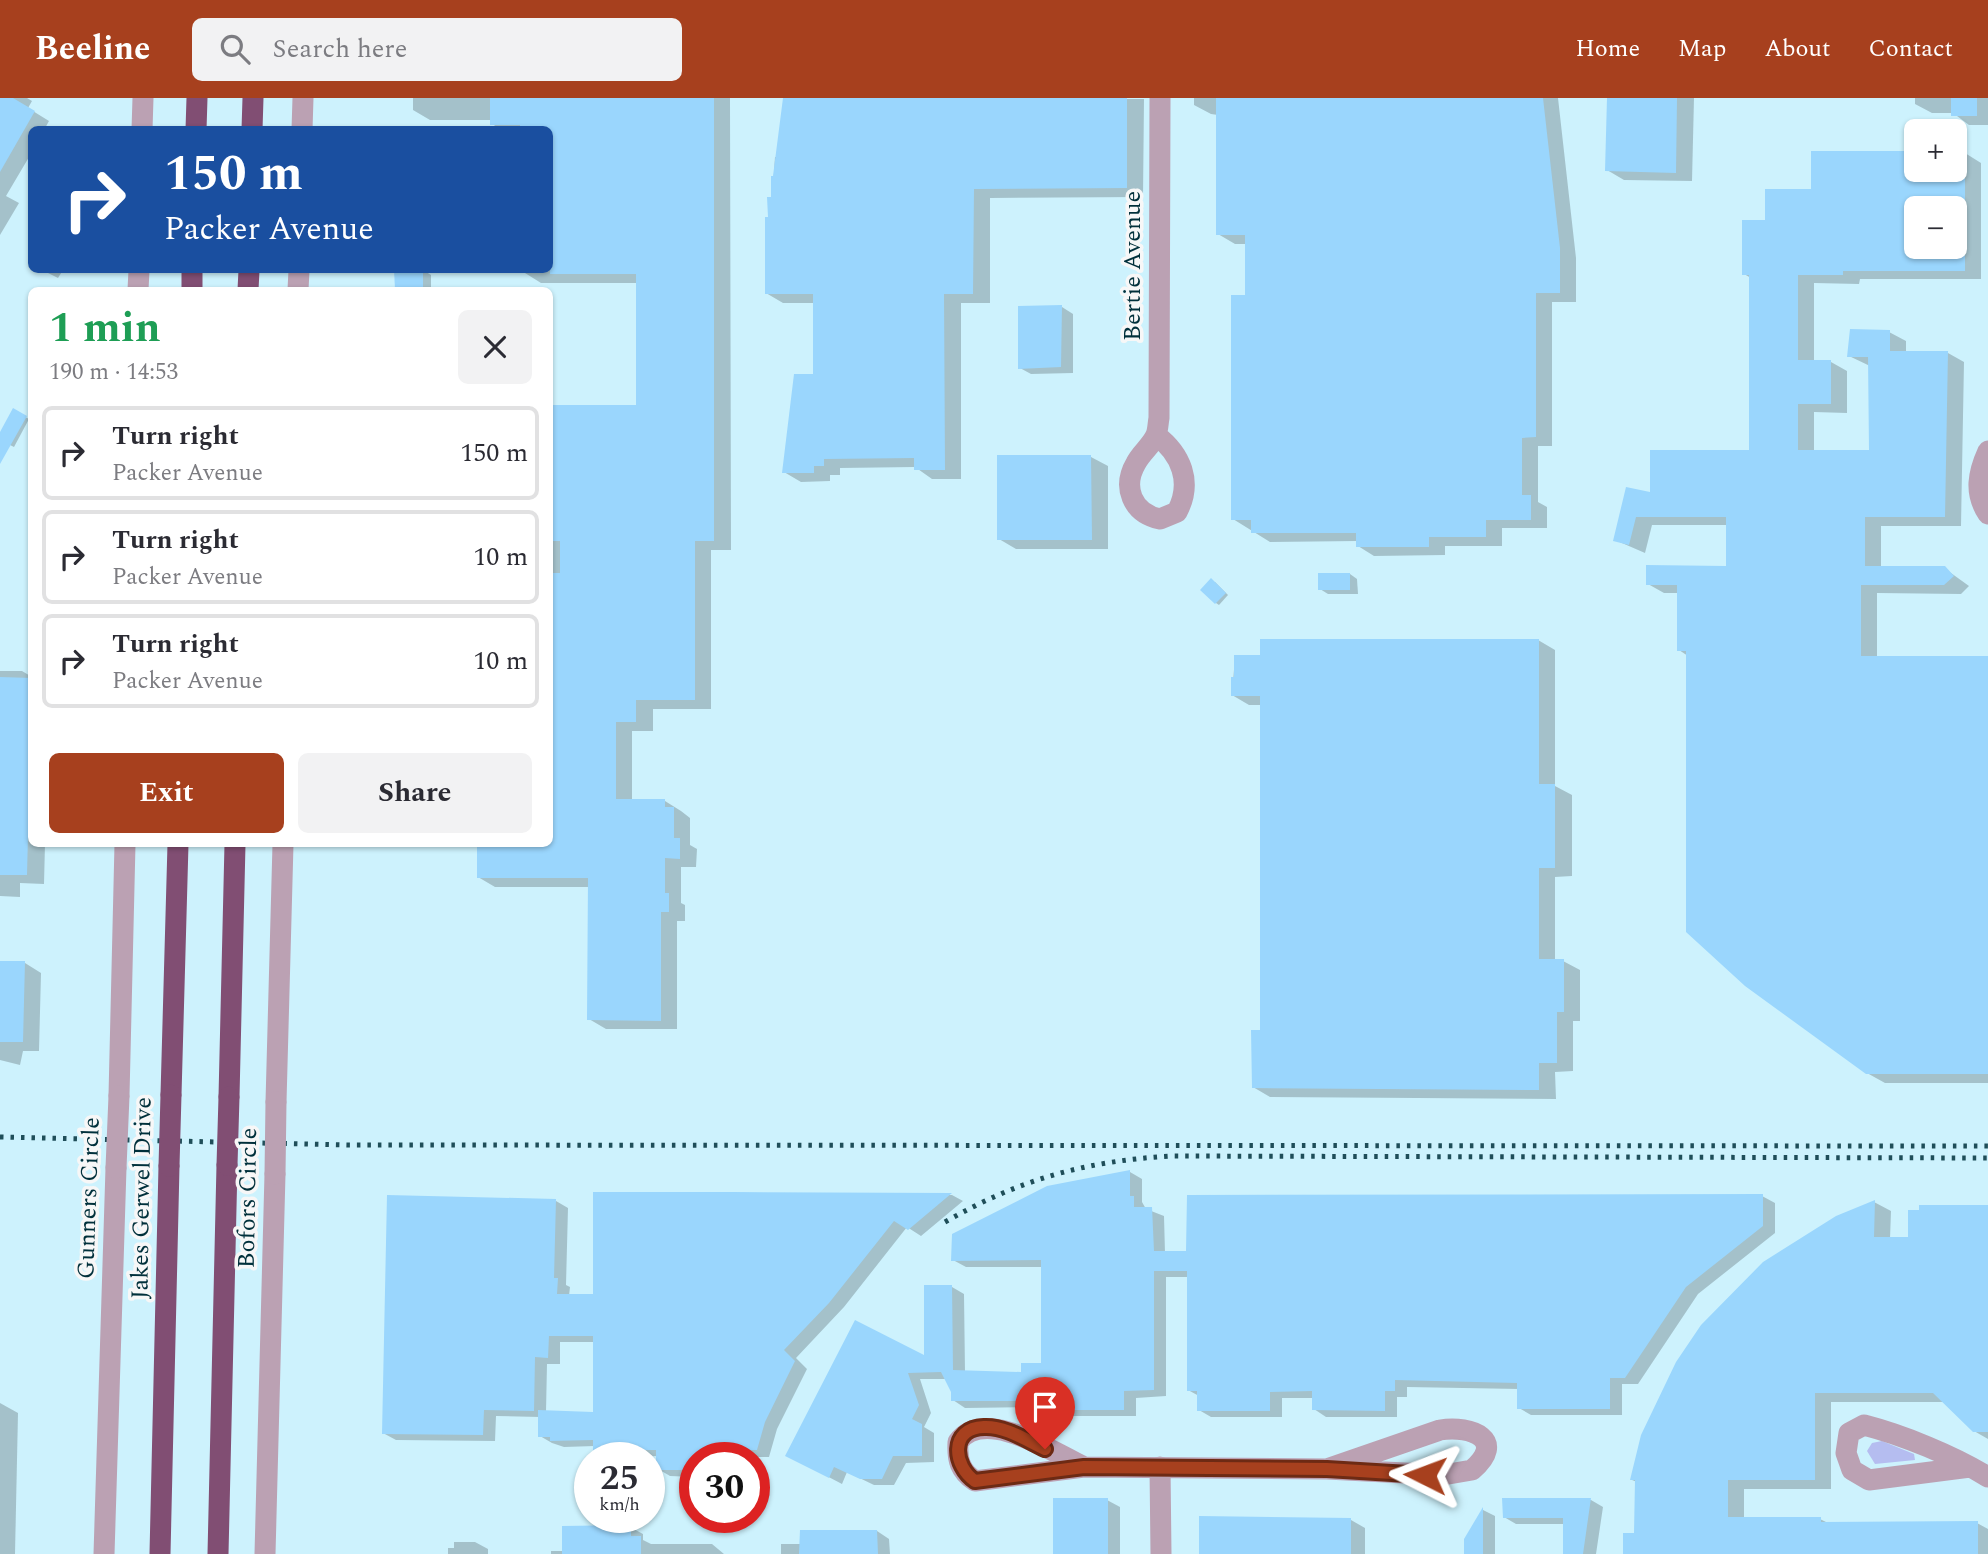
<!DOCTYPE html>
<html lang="en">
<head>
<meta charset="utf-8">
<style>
  :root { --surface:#fff; --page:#f2f2f3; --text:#2b2b33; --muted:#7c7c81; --line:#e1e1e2; --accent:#a7401e }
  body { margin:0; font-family:Spectral,serif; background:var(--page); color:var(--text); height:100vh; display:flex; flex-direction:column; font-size:26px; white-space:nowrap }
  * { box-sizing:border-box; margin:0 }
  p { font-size:23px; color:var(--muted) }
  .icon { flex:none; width:38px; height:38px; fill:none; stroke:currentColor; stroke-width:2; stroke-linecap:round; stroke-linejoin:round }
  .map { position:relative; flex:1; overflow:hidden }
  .drawer { position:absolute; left:28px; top:189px; width:525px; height:560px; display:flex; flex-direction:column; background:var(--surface); border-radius:10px; box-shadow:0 2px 5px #0004 }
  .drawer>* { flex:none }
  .guide { position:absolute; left:28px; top:28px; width:525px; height:147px; border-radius:10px; box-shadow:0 2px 5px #0004; background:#1a4fa0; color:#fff; overflow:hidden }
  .controls { position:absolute; left:1904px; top:21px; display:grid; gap:14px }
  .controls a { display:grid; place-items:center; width:63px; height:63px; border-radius:10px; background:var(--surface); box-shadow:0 2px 5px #0004; font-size:35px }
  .speed { position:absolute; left:574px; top:1344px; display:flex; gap:14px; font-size:35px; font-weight:700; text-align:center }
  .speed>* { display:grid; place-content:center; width:91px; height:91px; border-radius:50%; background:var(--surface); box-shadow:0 2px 5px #0004; line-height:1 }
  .speed small { font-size:18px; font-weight:400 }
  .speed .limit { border:10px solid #d22; background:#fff; color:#111 }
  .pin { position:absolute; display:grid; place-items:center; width:60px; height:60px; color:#fff; margin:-72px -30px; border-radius:50% 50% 50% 0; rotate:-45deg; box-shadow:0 0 7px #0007 }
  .pin .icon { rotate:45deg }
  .me { position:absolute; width:77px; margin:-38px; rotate:273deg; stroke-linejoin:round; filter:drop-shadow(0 0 5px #0008) }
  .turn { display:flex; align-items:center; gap:24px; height:147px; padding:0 21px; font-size:32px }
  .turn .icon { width:91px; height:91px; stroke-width:2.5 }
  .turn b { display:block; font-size:49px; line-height:60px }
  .round { display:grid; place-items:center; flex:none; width:74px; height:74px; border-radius:10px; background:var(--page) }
  .head { display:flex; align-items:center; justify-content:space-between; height:119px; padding:0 21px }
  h1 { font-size:42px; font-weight:700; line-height:52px; color:#1e9e55 }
  .button { display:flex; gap:14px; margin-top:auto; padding:14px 21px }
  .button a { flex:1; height:80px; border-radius:10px; background:var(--accent); color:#fff; font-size:28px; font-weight:700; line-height:80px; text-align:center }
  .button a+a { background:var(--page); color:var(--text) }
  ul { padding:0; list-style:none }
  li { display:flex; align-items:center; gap:21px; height:94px; margin:0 14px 10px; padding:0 7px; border:4px solid var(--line); border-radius:10px }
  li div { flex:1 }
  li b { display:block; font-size:26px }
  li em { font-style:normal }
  header { display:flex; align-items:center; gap:42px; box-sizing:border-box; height:98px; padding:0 35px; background:var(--accent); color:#fff }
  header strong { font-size:33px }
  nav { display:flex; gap:38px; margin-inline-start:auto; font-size:24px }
  .search { width:490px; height:63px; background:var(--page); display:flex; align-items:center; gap:18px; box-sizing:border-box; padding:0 24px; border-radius:10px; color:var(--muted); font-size:26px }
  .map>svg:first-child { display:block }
  .green { fill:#b5bdf0 }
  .shadow { fill:#0003; fill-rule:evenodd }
  .building { fill:#9ad6fd }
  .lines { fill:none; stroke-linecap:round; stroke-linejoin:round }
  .street { stroke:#bba1b3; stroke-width:21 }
  .highway { stroke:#814e73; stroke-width:21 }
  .rail { stroke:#1f4e59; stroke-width:5; stroke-dasharray:3.5 7; stroke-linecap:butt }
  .street-bridge { stroke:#bba1b3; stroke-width:21 }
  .highway-bridge { stroke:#814e73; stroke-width:21 }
  .route-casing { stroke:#6d2a14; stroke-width:18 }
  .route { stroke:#a7401e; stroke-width:12 }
  .labels { text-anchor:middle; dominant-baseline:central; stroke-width:7; stroke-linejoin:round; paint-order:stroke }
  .street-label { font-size:24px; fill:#00303b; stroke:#f7f7f7 }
</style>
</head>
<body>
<header>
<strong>Beeline</strong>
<div class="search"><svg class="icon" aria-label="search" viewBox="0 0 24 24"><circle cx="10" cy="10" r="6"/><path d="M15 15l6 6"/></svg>Search here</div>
<nav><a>Home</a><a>Map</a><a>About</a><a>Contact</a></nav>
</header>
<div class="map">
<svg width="1988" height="1456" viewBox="0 0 1988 1456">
  <rect width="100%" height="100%" fill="#cdf2fd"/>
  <!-- green -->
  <polygon class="green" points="1882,1343 1914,1356 1915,1362 1875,1366 1867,1353 1872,1345"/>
  <!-- shadow -->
  <g class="shadow">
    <polygon points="0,0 27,0 32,3 28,10 49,23 44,32 32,32 32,54 6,98 19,105 0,137"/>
    <polygon points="413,0 730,0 731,452 711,452 711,611 653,611 653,633 632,633 632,703 665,703 681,713 690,720 690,747 697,751 696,769 681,769 681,805 685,807 685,823 677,823 677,931 606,931 589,921 589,789 495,789 478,779 479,746 550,746 550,308 638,308 638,185 541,185 525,175 525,172 550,172 550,32 502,32 492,26 492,22 430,22 413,12"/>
    <polygon points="785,0 1144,1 1143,99 990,100 990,205 961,205 961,381 932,381 915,369 840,370 840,377 830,377 830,383 801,384 784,374 815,278 814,205 783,205 766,195 775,59 778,59"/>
    <polygon points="1194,0 1558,0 1576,160 1576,204 1552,204 1552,348 1538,348 1538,404 1547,409 1547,430 1502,430 1502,448 1445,448 1445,457 1374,458 1358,448 1358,443 1270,444 1233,421 1247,199 1247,146 1235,146 1218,136 1218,17 1211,16 1194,7"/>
    <polygon points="1609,0 1694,0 1692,83 1624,82 1607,72"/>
    <polygon points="1915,0 1988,0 1988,27 1969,27 1953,15 1932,15 1915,6"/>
    <path d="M1813 55H1916V72H1955V55H1965L1981 65V181H1860L1859 186 1814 185V264H1831L1847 273V315L1814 314V354H1870V268L1849 258 1889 234 1906 243V255H1948L1964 264 1961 428H1881V469L1944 470 1969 488 1961 496 1877 495V560H1988V985H1885L1867 975 1688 558 1679 552V495H1664L1648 486 1728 469V427H1652L1645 455 1615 442 1652 396 1751 354V180L1744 176 1767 123 1813 92ZM1916 110H1955V149H1916Z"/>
    <polygon points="42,172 63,172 58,180"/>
    <polygon points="396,172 423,172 431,177 431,192 396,190"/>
    <polygon points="1062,209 1073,216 1073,275 1031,276 1020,270"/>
    <polygon points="14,313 29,321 14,349 0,342 0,338"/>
    <polygon points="1091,359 1108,368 1108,451 1016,451 999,441"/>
    <polygon points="1350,476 1357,481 1358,496 1328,496 1320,491"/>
    <polygon points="1215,484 1228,497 1219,507 1216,505"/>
    <polygon points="1538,542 1555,552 1555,688 1572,697 1572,778 1555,779 1555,863 1563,863 1580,872 1580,923 1573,923 1573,973 1555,974 1556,1001 1270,999 1253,989 1262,933 1262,607 1249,607 1232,597 1235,559"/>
    <polygon points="0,573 22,573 32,579 32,746 45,746 44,786 20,785 20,799 0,798"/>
    <polygon points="0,864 25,865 41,875 39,953 23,953 20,967 0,962"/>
    <polygon points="1130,1074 1142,1081 1142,1104 1146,1111 1164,1118 1165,1155 1188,1155 1762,1098 1775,1105 1775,1135 1698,1196 1638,1286 1622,1286 1622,1317 1531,1317 1519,1310 1519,1291 1407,1289 1407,1299 1397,1299 1397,1319 1326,1319 1314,1311 1314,1300 1282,1300 1282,1319 1211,1319 1199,1312 1199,1298 1188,1292 1188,1179 1166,1179 1166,1298 1136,1300 1136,1318 1056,1318 1044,1309 965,1310 953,1302 953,1293 946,1281 920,1281 931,1315 924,1329 934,1335 934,1364 906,1365 894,1387 874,1387 847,1374 842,1386 800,1364 926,1260 952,1189 964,1196 965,1274 1023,1276 1043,1267 1043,1169 966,1169 953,1162"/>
    <path d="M595 1096 952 1097 963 1103 921 1138 907 1129 844 1209 796 1260 807 1271 777 1331 769 1359H758L757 1407H754V1360H695V1379L670 1378 658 1371V1358L598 1360 595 1348 564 1349 552 1345 540 1338V1319L496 1318 495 1343 396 1342 383 1335 556 1103 568 1110 566 1187 570 1189 569 1198H595ZM560 1244H595V1316L546 1314 547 1266H560Z"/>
    <polygon points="1874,1104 1891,1113 1890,1141 1910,1141 1988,1108 1988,1341 1974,1333 1944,1304 1831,1304 1831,1391 1744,1391 1744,1421 1820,1421 1830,1426 1977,1425 1988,1431 1988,1456 1625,1456 1636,1437 1637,1384 1632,1382 1703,1228 1764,1165 1837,1119"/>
    <polygon points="0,1305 18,1315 15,1456 0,1456"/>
    <polygon points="1107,1402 1120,1409 1120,1456 1055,1456"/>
    <polygon points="1504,1402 1591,1402 1603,1409 1596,1456 1561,1456 1564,1456 1564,1426 1516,1426 1504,1419"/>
    <polygon points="1483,1412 1495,1418 1495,1456 1466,1456 1466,1441"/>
    <polygon points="1351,1422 1365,1430 1365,1456 1200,1456"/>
    <polygon points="630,1429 643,1436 643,1442 651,1446 712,1446 724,1456 551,1456 551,1453 563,1453"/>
    <polygon points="877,1433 889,1441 890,1456 781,1456 781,1446 801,1446"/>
    <polygon points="454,1444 475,1444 488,1451 488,1456 448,1456 448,1450 454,1450"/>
  </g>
  <!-- building -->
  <g class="building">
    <polygon points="0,0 13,0 35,13 0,74"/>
    <polygon points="490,0 714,0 714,443 695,443 695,602 636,602 636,624 616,624 616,701 665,701 665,709 674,709 674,740 680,740 680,761 665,760 665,795 669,795 669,814 661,814 661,923 587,922 588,780 477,780 477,746 550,746 550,475 560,475 560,443 550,443 550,307 636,307 636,176 550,176 550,32 520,32 520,27 490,27"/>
    <polygon points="783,0 1127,0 1127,90 974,91 973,196 944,196 945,372 914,372 914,360 824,361 824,368 814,368 814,375 782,375 794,276 813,276 813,196 765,196 765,119 768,119 767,99 771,99 771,78 773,78"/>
    <polygon points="1216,0 1543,0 1560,150 1560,195 1536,195 1536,339 1522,340 1522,397 1531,397 1531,422 1486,422 1486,439 1429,439 1429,449 1356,449 1356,435 1251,435 1251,422 1231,422 1231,197 1245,197 1245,137 1216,137"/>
    <polygon points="1607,0 1677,0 1676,75 1605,73"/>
    <rect x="1951" y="0" width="26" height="18"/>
    <polygon points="1811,53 1916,53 1916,72 1965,72 1965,110 1916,110 1916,149 1965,149 1965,173 1843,173 1843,177 1798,177 1798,262 1831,262 1831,306 1798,306 1798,352 1869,352 1868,259 1847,259 1850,231 1890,232 1890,253 1948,253 1945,419 1865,419 1865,468 1945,468 1954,478 1944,487 1861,487 1861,558 1988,558 1988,976 1866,976 1745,888 1686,834 1686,553 1677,553 1677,487 1646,487 1646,467 1726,468 1726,419 1636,419 1629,447 1613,443 1626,389 1650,394 1650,352 1749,352 1749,177 1742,177 1742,122 1765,122 1765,91 1811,91"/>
    <polygon points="394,172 423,172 423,191 395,191"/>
    <polygon points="1062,207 1061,269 1018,271 1018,208"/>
    <polygon points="13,310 27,318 0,366 0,334"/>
    <polygon points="997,357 1091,357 1092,442 997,442"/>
    <rect x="1318" y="475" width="32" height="17"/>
    <polygon points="1211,480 1226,495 1215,506 1200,492"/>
    <polygon points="1260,541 1539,541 1539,686 1555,686 1555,770 1539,770 1539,861 1564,861 1564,914 1557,914 1557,965 1539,965 1539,992 1252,990 1251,932 1260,932 1260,598 1231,598 1231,579 1234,579 1234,557 1260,557"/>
    <polygon points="0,579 32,580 27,777 0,777"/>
    <polygon points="0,863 25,863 23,944 0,944"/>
    <polygon points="1130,1072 1130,1098 1134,1098 1134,1109 1152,1109 1154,1153 1186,1153 1187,1097 1763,1096 1763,1128 1686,1189 1625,1280 1610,1280 1610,1311 1517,1311 1517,1285 1395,1282 1395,1293 1385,1293 1385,1313 1312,1312 1312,1293 1270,1294 1270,1313 1197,1313 1197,1293 1187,1293 1187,1173 1154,1173 1154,1292 1124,1293 1124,1312 1042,1312 1042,1303 951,1303 951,1294 941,1274 908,1275 919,1307 912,1321 922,1326 922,1358 893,1358 882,1381 860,1381 834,1369 829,1380 785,1358 855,1222 924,1257 924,1187 952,1187 953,1272 1021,1274 1021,1265 1041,1265 1041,1162 951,1163 952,1136 1047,1088"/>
    <polygon points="593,1094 733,1094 952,1095 908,1132 894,1123 829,1205 784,1252 795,1263 765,1324 757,1352 746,1352 746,1360 695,1360 695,1372 656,1372 656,1352 623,1352 623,1358 593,1359 593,1342 550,1343 550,1339 538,1339 538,1312 593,1314 593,1238 549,1238 548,1260 535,1259 534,1313 484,1312 483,1337 382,1336 387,1097 556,1101 554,1180 558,1180 557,1196 593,1196"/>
    <polygon points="1875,1102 1874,1139 1908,1139 1908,1112 1919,1112 1919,1107 1988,1107 1988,1334 1973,1334 1933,1295 1815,1295 1815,1382 1728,1382 1728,1419 1821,1419 1821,1424 1978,1423 1978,1456 1623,1456 1623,1435 1634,1435 1635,1382 1630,1382 1641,1337 1676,1264 1701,1227 1763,1164 1836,1118"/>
    <rect x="1053" y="1400" width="55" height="56"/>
    <polygon points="1502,1400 1591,1400 1583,1456 1563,1456 1563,1420 1503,1420"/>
    <polygon points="1483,1409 1483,1456 1464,1456 1464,1441"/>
    <polygon points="1199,1418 1351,1420 1351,1456 1199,1456"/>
    <polygon points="631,1427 631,1438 641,1438 641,1456 562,1456 562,1428"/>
    <polygon points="800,1432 877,1432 878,1456 799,1456"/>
  </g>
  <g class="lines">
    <!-- street -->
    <g class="street">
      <polyline points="142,32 143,0"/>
      <polyline points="302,32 303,0"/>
      <polyline points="138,192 139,172"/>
      <polyline points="298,192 299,172"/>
      <path d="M1156 337C1181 356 1193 384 1177 414L1160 421C1132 415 1122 389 1136 365 1141 355 1152 347 1156 337 1158 332 1158 325 1159 320L1160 0"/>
      <path d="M1988 353C1978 375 1974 395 1988 416"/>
      <polyline points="119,998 125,746"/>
      <polyline points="276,1004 283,746"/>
      <path d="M1084 1369C1053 1354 984 1308 958 1344 957 1362 960 1373 975 1383L1084 1369 1327 1371 1443 1377 1472 1372C1507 1342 1472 1327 1440 1332L1327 1371"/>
      <polyline points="1160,1369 1161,1456"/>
      <path d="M1970 1369 1869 1382 1852 1372 1846 1355 1849 1335 1864 1327C1903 1337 1954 1358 1988 1379"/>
      <polyline points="104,1456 116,1070"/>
      <polyline points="265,1456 275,1076"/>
    </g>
    <!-- highway -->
    <g class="highway">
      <polyline points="196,32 197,0"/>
      <polyline points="252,32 253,0"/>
      <polyline points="192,192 192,172"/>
      <polyline points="248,192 249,172"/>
      <polyline points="171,997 178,746"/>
      <polyline points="229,999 235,746"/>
      <polyline points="160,1456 169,1068"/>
      <polyline points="218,1456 227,1067"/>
    </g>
    <!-- rail -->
    <g class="rail">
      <polyline points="0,1039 347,1047 1988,1048"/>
      <path d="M945 1124C1020 1081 1086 1063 1171 1058L1988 1060"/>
    </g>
    <!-- street-bridge -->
    <g class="street-bridge">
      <polyline points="116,1070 119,998"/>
      <polyline points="275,1076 276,1004"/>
    </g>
    <!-- highway-bridge -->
    <g class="highway-bridge">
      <polyline points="227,1067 229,999"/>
      <polyline points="169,1068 171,997"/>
    </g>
  </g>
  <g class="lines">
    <!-- route casing -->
    <g class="route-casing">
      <path id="route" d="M1045 1351C1026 1342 1005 1328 984 1329 949 1330 953 1368 975 1383L1084 1369 1327 1371 1425 1377"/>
    </g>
    <!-- route -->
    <use href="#route" class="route"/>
  </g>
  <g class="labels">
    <!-- street labels -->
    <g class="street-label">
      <text transform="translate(1133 168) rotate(-90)">Bertie Avenue</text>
      <text transform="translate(89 1100) rotate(-88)">Gunners Circle</text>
      <text transform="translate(142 1100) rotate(-89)">Jakes Gerwel Drive</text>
      <text transform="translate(248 1100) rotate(-89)">Bofors Circle</text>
    </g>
  </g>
</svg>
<div class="controls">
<a>+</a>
<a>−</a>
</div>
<div class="speed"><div>25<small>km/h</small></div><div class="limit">30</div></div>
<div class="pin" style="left:1045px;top:1351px;background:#d93025"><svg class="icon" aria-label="arrive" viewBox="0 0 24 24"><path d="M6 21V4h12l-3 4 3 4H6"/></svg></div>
<svg class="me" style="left:1425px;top:1377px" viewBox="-20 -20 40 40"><path d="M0-17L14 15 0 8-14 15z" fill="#a7401e" stroke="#fff" stroke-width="4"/></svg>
<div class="guide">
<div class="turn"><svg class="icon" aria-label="right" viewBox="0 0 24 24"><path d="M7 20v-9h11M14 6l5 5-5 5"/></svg><div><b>150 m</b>Packer Avenue</div></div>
</div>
<section class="drawer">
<div class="head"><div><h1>1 min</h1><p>190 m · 14:53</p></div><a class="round"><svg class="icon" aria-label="close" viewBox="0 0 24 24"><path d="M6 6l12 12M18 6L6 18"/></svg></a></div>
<ul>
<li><svg class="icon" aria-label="right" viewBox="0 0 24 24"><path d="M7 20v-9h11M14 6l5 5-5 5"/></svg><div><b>Turn right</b><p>Packer Avenue</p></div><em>150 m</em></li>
<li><svg class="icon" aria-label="right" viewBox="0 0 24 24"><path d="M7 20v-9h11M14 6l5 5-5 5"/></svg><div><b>Turn right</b><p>Packer Avenue</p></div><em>10 m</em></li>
<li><svg class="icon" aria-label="right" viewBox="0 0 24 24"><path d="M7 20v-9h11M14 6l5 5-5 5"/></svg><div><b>Turn right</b><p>Packer Avenue</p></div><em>10 m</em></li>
</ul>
<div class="button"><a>Exit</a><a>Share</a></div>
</section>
</div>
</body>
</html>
